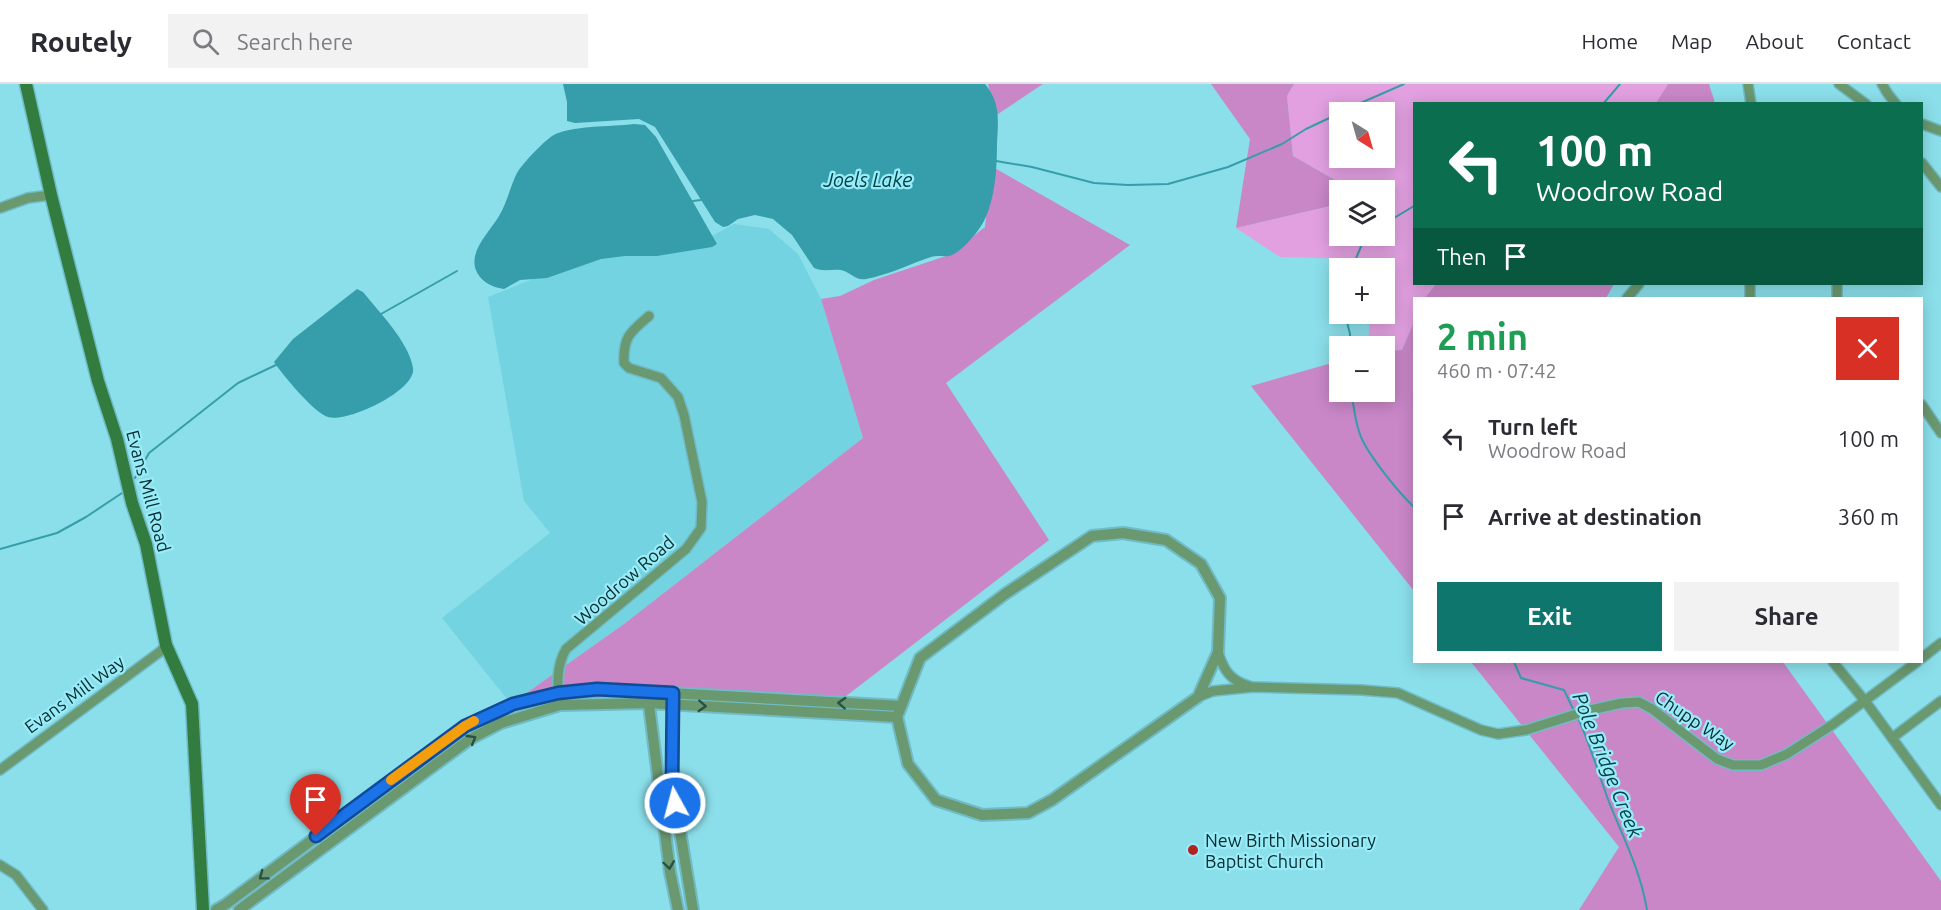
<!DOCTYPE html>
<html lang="en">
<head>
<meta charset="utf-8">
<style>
  :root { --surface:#fff; --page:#f2f2f3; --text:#2b2b33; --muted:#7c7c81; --line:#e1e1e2; --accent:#0f766e }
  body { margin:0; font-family:Ubuntu,sans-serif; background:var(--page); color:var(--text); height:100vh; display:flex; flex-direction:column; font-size:22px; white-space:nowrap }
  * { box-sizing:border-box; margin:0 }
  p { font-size:20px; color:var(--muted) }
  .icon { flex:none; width:33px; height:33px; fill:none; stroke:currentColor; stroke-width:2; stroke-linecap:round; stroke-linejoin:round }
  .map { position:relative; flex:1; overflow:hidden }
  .panel { position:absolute; left:1413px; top:213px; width:510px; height:366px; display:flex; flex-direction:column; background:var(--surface); border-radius:0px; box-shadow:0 3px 15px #0003 }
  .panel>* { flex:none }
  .top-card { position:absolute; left:1413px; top:18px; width:510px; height:183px; border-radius:0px; box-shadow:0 3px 15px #0003; background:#0b6e4f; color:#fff; overflow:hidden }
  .needle { width:39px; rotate:143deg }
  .controls { position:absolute; left:1329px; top:18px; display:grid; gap:12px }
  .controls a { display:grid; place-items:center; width:66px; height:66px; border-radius:0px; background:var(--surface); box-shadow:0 3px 15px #0003; font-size:30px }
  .pin { position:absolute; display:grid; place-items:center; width:51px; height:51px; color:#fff; margin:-62px -26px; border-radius:50% 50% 50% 0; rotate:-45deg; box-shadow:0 0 6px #0007 }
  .pin .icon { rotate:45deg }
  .me { position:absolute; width:66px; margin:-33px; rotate:353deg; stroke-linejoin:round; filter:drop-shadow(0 0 4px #0008) }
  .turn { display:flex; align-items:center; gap:21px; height:126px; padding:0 24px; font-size:27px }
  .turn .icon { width:78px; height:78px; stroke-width:2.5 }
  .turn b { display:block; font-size:42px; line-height:51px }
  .then { display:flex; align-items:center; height:57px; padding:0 24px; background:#0003; gap:12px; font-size:22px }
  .round { display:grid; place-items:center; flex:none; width:63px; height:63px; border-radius:0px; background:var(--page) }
  .summary { display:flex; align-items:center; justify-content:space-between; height:102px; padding:0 24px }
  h1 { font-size:36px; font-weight:700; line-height:45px; color:#1e9e55 }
  .cta { display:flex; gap:12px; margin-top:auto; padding:12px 24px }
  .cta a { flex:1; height:69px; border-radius:0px; background:var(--accent); color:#fff; font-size:24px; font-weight:700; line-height:69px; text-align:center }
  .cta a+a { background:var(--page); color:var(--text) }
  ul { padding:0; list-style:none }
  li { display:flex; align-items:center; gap:18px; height:78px; padding:0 24px }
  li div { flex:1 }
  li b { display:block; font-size:22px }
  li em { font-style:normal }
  header { display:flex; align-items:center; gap:36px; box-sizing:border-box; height:84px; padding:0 30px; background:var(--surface); border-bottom:2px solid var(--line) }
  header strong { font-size:28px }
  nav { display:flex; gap:33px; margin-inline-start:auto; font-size:21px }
  .search { width:420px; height:54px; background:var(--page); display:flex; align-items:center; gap:15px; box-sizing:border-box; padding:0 21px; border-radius:0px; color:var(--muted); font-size:22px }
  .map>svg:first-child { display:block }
  .built { fill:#74d3e0 }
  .green { fill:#e2a0e1; fill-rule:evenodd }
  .forest { fill:#c987c8 }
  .water { fill:#369daa }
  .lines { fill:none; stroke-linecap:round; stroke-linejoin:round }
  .stream { stroke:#369daa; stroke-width:2 }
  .minor-casing { stroke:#70bbc5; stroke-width:12 }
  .tertiary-casing { stroke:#70bbc5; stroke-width:14 }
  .secondary-casing { stroke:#70bbc5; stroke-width:15 }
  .minor { stroke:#6a986f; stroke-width:9 }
  .tertiary { stroke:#6a986f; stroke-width:10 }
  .secondary { stroke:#317c3e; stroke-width:12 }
  .oneway { stroke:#285145 }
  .route-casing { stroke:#114b97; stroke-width:15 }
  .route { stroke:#1a73e8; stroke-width:10 }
  .slow { stroke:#f59e0b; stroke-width:10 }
  .poi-dot { fill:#b32221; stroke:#98ecf8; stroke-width:2 }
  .labels { text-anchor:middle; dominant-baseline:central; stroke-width:4.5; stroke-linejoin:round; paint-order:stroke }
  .street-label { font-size:18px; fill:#052b2f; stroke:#98ecf8 }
  .poi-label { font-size:18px; fill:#052b2f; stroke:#98ecf8; text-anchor:start }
  .water-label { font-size:20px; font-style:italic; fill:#004047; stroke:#98ecf8 }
</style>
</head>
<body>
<header>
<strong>Routely</strong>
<div class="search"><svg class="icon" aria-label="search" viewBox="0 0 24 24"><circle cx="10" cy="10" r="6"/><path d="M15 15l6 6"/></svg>Search here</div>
<nav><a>Home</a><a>Map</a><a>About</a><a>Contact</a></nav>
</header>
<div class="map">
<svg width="1941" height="826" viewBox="0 0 1941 826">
  <rect width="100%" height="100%" fill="#8bdfea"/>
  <!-- built -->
  <polygon class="built" points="734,140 769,145 798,170 821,215 863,354 624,540 511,620 442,534 550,449 524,417 488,213 590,172 708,154"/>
  <!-- green -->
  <path class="green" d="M1294 0H1668L1656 19 1414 20V200H1436L1425 214H1414V238L1402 266 1385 267 1384 262H1368L1370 230H1384V184H1366L1354 175 1280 173 1236 144 1339 120 1340 152H1384V106H1342V100L1293 72 1287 12ZM1340 28H1384V74H1340Z"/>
  <!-- forest -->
  <g class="forest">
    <polygon points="988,0 1043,0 995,32"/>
    <polygon points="1211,0 1294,0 1287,12 1293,72 1342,100 1342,106 1340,106 1339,120 1236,144 1250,55"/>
    <polygon points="1668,0 1709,0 1715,19 1656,19"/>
    <polygon points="991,82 1130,161 946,299 1049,456 819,633 511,620 624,540 863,354 821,215 840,212 874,196 949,171 985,143"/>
    <polygon points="1436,200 1614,200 1606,214 1425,214"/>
    <polygon points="1414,238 1414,507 1251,302 1339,277 1340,308 1384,308 1385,267 1402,266"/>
    <polygon points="1471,578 1783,578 1941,797 1941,826 1579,826 1619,763"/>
  </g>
  <!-- water -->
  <g class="water">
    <path d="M563 0H985C1001 19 998 37 997 60 997 85 995 115 984 137 979 147 960 170 949 172 943 173 937 171 931 173 910 180 888 191 866 195 855 197 851 188 841 186 831 185 823 188 814 184L792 151 773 135 755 131 738 135 728 142 723 143 715 138 655 43 639 35 575 39 567 37V18Z"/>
    <path d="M634 40 645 41 656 53 717 160 712 163 657 172H625L601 175 547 194 520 196 504 205C494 203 487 201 480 193 463 172 489 149 499 132 507 119 510 103 517 89 523 79 542 59 552 52 570 41 612 43 634 40Z"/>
    <path d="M357 205 363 208C379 228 409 258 413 284 417 306 348 339 328 333 313 328 283 291 274 278L293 255Z"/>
  </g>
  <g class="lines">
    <!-- stream -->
    <g class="stream">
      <polyline points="1603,20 1620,0"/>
      <polyline points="1340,28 1404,0"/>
      <polyline points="996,77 1032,83 1094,99 1128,101 1168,100 1228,83 1282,60 1306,45 1340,29"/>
      <polyline points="693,117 701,116"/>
      <polyline points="1384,140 1414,122"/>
      <polyline points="1352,184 1362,160 1371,152"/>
      <polyline points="381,230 457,187"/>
      <polyline points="1345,230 1350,250 1350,262"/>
      <path d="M1351 308C1354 322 1355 339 1361 353 1369 372 1399 409 1414 423"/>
      <polyline points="135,394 149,369 238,299 276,281"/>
      <polyline points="0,465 57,449 86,433 122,409"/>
      <polyline points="1514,578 1521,594 1564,606 1574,627"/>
      <path d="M1577 632C1590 659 1598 689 1609 718 1623 753 1641 788 1647 826"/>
    </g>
    <!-- minor casing -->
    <g class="minor-casing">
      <g id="minor">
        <polyline points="1748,0 1751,20"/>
        <polyline points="1839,0 1866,20"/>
        <polyline points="1882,0 1888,10 1896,20"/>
        <polyline points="1922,40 1941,47"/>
        <polyline points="1922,79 1941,103"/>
        <polyline points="0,124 28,114 51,111"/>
        <polyline points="1750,200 1750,214"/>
        <polyline points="1837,200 1837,214"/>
        <polyline points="1627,214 1639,200"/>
        <polyline points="1922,321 1941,349"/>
        <path d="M1218 568C1224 587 1230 596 1249 602"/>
        <polyline points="1922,574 1941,559"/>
        <polyline points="1833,578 1865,617 1941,721"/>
        <polyline points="1198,613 1213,607 1254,603 1362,606 1398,609 1481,646 1498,650 1526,646 1586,627 1622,619 1639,618 1652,625 1717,675 1733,681 1761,681 1787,670 1832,641 1917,578"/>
        <path d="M560 621C557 602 556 582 566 565L686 465 701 444 702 418 684 331 678 313 661 294 629 284 624 279C623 253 630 248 649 232"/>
        <polyline points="1892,654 1941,617"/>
        <polyline points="0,686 161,567 166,561"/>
        <polyline points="0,781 16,791 43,826"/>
      </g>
    </g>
    <!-- tertiary casing -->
    <g class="tertiary-casing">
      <g id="tertiary">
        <polygon points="1123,449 1166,456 1201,480 1220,514 1218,568 1198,613 1052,716 1028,729 982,731 936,716 908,680 897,633 920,574 1005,510 1092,452"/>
        <polyline points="648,613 670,788 678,826"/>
        <polyline points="673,615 672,698 693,826"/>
        <polyline points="216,826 226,820 465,642 514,619 558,609 597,605 901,622"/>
        <polyline points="239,826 470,655 501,639 560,621 647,619 897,633"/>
      </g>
    </g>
    <!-- secondary casing -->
    <g class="secondary-casing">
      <polyline id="secondary" points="26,0 51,111 98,297 117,355 132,419 146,460 166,561 192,620 203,826"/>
    </g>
    <!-- minor -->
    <use href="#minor" class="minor"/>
    <!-- tertiary -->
    <use href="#tertiary" class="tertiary"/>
    <!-- secondary -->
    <use href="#secondary" class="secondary"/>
  </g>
  <!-- one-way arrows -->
  <defs><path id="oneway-chevron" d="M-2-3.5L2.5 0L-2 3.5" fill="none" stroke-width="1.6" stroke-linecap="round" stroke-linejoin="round" transform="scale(1.5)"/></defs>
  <g class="oneway">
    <use href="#oneway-chevron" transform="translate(842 619) rotate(-177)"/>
    <use href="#oneway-chevron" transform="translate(702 622) rotate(3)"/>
    <use href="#oneway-chevron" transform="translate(472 655) rotate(-31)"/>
    <use href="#oneway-chevron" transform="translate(669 781) rotate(82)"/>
    <use href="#oneway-chevron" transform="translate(263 792) rotate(143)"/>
  </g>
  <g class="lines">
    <!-- route casing -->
    <g class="route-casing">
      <polyline id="route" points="316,752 465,642 513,620 558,609 597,605 673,609 672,698 675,719"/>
    </g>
    <!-- route -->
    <use href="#route" class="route"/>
    <!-- slow -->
    <polyline class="slow" points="391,696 465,642 474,637"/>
  </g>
  <!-- markers -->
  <circle class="poi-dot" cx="1193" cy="766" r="6"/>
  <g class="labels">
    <!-- street labels -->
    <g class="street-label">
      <text transform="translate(149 407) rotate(75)">Evans Mill Road</text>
      <text transform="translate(624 496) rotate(-41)">Woodrow Road</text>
      <text transform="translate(74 610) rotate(-36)">Evans Mill Way</text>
      <text transform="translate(1695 636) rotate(34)">Chupp Way</text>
    </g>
    <!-- poi labels -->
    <g class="poi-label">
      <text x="1205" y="756">New Birth Missionary<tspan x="1205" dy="21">Baptist Church</tspan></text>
    </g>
    <!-- water labels -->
    <g class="water-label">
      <text x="868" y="95">Joels Lake</text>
      <text transform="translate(1608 681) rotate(68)">Pole Bridge Creek</text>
    </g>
  </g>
</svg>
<div class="controls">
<a><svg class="needle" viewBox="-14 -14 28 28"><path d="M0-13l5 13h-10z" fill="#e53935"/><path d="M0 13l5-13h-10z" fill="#7c7c81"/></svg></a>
<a><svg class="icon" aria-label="layers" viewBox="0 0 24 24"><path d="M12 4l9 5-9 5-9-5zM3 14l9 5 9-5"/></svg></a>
<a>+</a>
<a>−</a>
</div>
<div class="pin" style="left:316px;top:752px;background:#d93025"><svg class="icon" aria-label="arrive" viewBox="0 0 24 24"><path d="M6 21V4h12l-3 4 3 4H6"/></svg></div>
<svg class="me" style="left:675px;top:719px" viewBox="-20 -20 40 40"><circle r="17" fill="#1a73e8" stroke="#fff" stroke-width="3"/><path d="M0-11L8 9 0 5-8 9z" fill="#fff"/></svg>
<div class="top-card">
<div class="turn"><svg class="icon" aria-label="left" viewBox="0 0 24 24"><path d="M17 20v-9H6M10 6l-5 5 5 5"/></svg><div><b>100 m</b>Woodrow Road</div></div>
<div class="then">Then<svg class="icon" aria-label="arrive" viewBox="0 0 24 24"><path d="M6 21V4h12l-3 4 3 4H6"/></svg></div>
</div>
<section class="panel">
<div class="summary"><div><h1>2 min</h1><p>460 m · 07:42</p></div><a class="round" style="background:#d93025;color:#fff"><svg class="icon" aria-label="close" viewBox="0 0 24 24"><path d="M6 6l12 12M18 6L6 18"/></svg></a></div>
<ul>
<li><svg class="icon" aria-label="left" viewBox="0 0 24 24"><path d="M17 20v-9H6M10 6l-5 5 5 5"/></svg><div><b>Turn left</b><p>Woodrow Road</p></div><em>100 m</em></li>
<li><svg class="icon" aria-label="arrive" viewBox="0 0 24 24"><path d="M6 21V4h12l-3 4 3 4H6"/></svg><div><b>Arrive at destination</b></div><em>360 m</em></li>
</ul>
<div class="cta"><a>Exit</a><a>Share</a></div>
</section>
</div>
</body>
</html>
